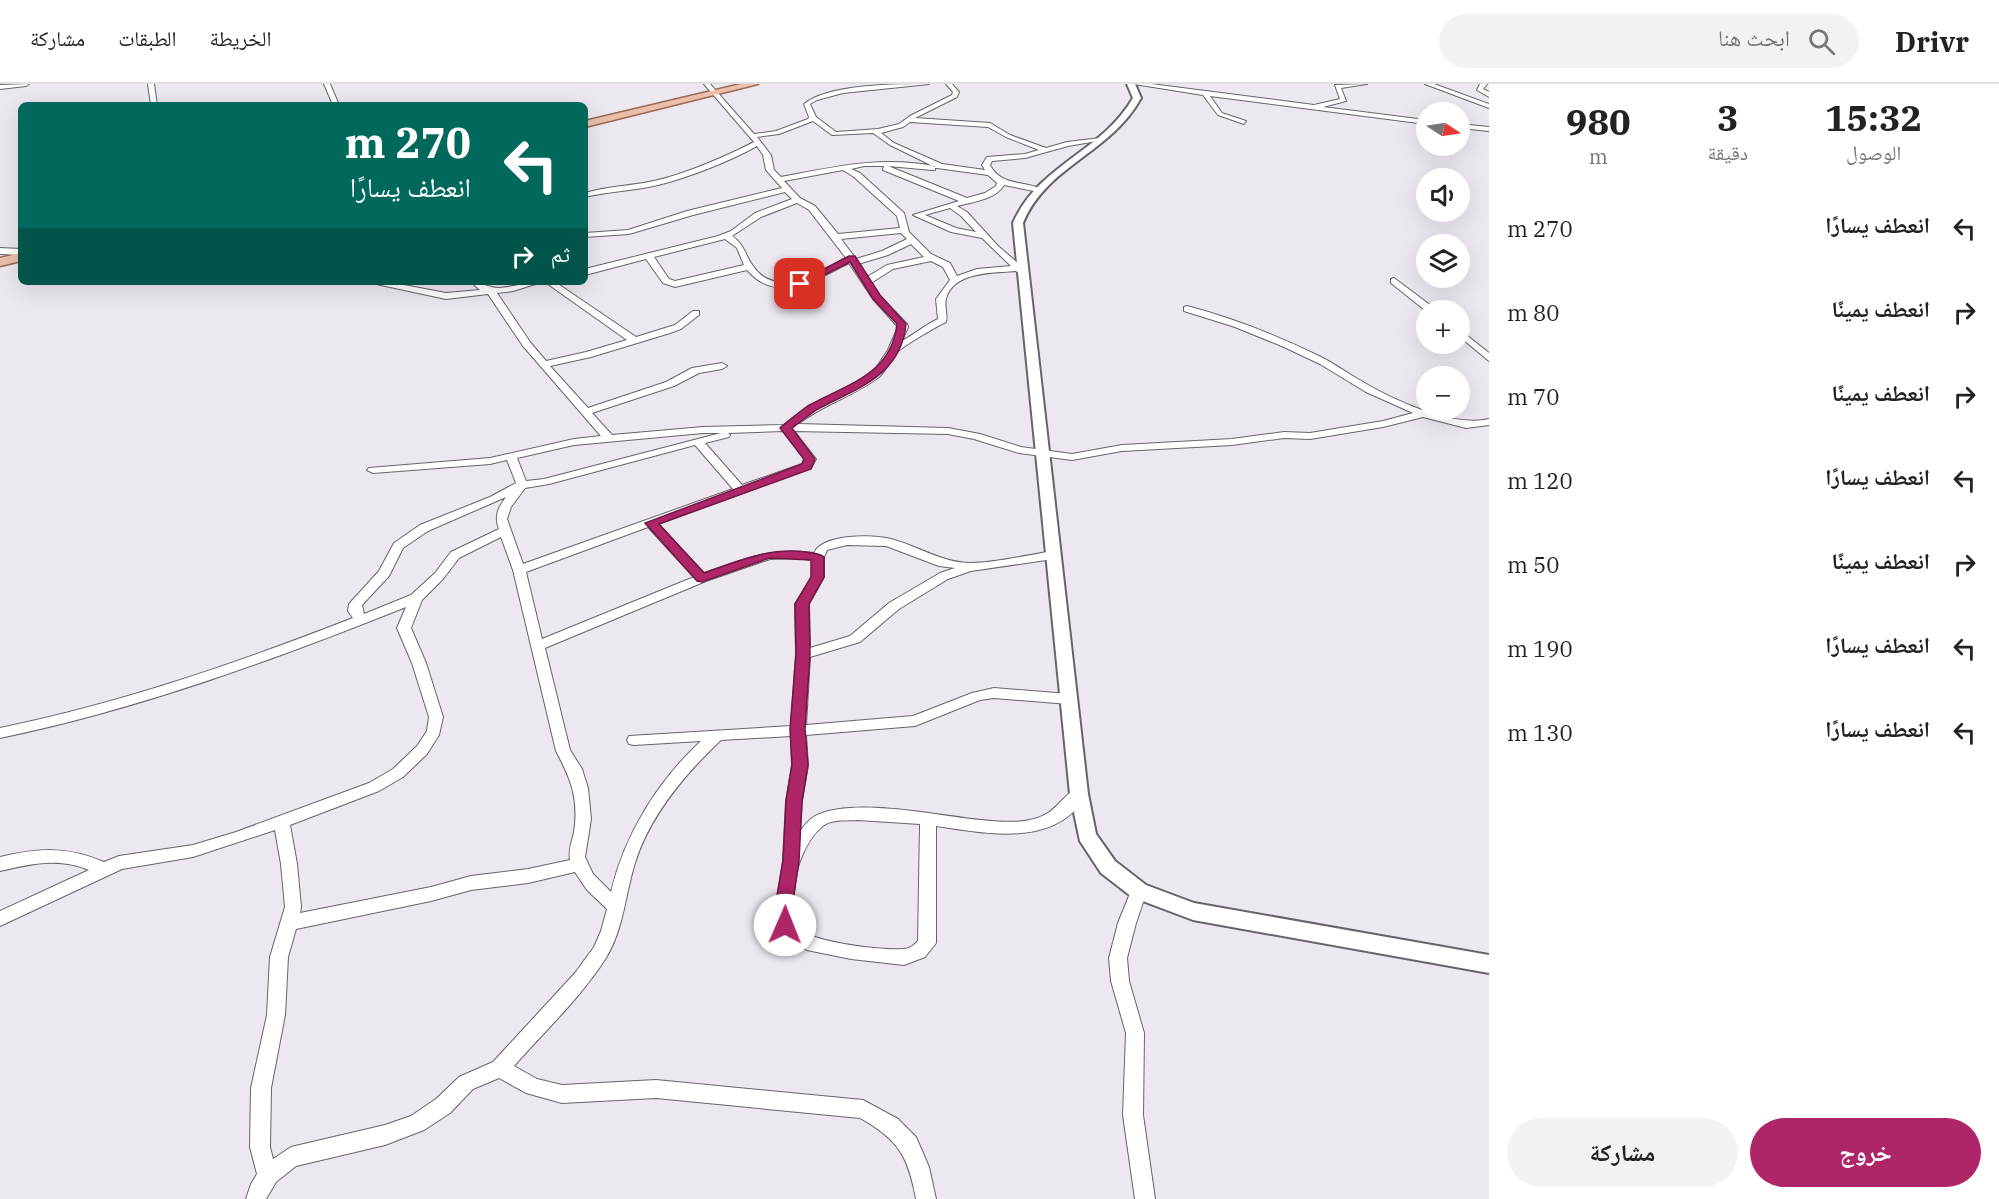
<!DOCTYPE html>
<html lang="ar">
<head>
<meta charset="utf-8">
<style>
  :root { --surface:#fff; --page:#f2f2f2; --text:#222; --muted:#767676; --line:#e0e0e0; --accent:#ae2568 }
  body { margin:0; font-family:"IBM Plex Serif","Noto Naskh Arabic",serif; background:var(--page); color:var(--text); direction:rtl; height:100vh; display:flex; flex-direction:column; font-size:22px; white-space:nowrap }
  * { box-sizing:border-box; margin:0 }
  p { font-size:20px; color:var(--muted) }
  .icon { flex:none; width:33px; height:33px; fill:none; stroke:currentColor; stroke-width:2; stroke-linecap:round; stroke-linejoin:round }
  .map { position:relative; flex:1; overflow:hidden; direction:ltr }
  .details { display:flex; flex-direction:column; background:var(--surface); width:510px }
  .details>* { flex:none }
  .guide { position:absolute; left:18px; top:18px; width:570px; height:183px; border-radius:9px; box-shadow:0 6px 24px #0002; direction:rtl; background:#00695c; color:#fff; overflow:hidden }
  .needle { width:39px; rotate:102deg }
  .fabs { position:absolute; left:1416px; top:18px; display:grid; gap:12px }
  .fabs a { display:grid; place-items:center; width:54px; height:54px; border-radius:50%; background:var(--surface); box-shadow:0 6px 24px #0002; font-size:30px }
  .pin { position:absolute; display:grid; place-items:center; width:51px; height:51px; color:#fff; margin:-26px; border-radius:12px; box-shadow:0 3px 9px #0006 }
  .me { position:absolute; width:66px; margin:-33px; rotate:1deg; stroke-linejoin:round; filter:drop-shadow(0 0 4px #0008) }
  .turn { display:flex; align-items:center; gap:21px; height:126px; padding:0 18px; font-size:27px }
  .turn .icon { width:78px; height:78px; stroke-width:2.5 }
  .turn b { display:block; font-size:42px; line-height:51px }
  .then { display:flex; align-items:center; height:57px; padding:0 18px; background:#0003; gap:12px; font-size:22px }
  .eta { display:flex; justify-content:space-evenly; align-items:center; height:102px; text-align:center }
  .eta b { font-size:36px; font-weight:800; line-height:42px }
  .action { display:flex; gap:12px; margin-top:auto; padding:12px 18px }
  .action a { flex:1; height:69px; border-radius:36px; background:var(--accent); color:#fff; font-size:24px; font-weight:800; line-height:69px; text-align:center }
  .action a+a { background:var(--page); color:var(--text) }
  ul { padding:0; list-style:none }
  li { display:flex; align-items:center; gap:18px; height:84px; padding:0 18px }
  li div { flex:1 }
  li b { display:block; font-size:22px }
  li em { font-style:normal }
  header { display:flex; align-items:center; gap:36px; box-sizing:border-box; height:84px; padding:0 30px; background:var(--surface); border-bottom:2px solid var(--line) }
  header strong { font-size:28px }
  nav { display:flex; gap:33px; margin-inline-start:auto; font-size:21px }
  .search { width:420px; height:54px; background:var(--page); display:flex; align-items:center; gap:15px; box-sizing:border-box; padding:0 21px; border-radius:33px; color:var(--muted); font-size:22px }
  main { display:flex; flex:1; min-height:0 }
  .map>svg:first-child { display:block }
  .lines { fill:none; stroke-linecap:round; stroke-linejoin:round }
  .minor-casing { stroke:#67636a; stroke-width:2 }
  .tertiary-casing { stroke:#67636a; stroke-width:4 }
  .primary-casing { stroke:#9a6954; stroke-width:3 }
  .minor { fill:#fff; fill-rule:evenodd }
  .tertiary { fill:#fff; fill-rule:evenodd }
  .primary { fill:#ecbfaa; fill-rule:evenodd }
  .route { fill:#ae2568; stroke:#711844; stroke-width:1.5 }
</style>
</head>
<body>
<header>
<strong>Drivr</strong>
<div class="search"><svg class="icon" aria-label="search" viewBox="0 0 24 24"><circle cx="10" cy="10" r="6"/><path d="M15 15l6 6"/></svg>ابحث هنا</div>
<nav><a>الخريطة</a><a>الطبقات</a><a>مشاركة</a></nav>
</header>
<main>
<section class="details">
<div class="eta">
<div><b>15:32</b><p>الوصول</p></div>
<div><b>3</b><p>دقيقة</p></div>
<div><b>980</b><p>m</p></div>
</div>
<ul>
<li><svg class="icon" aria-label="left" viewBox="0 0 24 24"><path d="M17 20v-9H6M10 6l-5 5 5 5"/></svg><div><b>انعطف يسارًا</b></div><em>270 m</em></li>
<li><svg class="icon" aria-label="right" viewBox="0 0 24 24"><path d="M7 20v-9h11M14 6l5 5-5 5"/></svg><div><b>انعطف يمينًا</b></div><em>80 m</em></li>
<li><svg class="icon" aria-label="right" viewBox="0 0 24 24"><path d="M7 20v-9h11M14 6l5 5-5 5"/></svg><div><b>انعطف يمينًا</b></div><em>70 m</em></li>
<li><svg class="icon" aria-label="left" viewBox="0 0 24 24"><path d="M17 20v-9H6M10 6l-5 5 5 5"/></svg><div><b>انعطف يسارًا</b></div><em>120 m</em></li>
<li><svg class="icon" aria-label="right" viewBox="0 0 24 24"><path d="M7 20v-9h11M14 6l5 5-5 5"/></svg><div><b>انعطف يمينًا</b></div><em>50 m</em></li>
<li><svg class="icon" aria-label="left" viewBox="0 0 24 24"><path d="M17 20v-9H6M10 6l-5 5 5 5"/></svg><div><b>انعطف يسارًا</b></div><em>190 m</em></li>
<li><svg class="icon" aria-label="left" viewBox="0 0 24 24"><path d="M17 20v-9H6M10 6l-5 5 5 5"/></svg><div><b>انعطف يسارًا</b></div><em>130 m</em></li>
</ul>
<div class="action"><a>خروج</a><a>مشاركة</a></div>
</section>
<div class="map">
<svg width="1489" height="1115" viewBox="0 0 1489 1115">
  <rect width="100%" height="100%" fill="#ede8f0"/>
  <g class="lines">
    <!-- minor casing -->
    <g class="minor-casing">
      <g id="minor">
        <polygon points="29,0 26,2 0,5 0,1"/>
        <polygon points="148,0 154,0 157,21 151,21"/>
        <polygon points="324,0 330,0 339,21 333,21"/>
        <path d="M704 0H710L754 50 776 47 808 35 809 33 804 20C828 0 896 0 929 0L843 9 817 16 810 20 816 33 836 48 878 45 899 40 910 32 952 11 953 8 946 0H952L959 8 957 13 915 34 990 39 1010 51 1046 64 1067 58 1100 54 1103 56 1068 62 1025 74 992 77 990 81C1001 103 1025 96 1043 106L1039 108 1004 101C996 115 973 118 957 122L967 128 998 162 1026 186V190H1020L1016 187C994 189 953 187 946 215 944 222 948 231 946 238 937 242 900 264 895 270 889 278 886 287 879 293 852 313 824 320 798 340L948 344 980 350 1021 363 1072 370 1122 361 1232 355 1284 348 1310 349 1383 337 1413 329 1366 308 1320 280 1284 263 1235 243 1184 227V223L1187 222C1233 234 1278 252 1321 273 1333 279 1344 287 1356 294 1389 314 1451 344 1489 335V341L1466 344 1423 333 1383 343 1310 355 1284 354 1232 361 1122 367 1072 376 1019 369 974 355 948 350 794 347 816 375 811 384 658 440 704 489C744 475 771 463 814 469 822 450 873 450 891 455 918 462 942 479 971 479 995 479 1028 471 1053 467L1059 471 1053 475 971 487 948 495 899 525 860 558 810 573 806 641 913 632 972 609 994 604 1069 610 1076 615 1069 620 994 614 980 616 915 642 806 651 808 681 802 717 800 747C805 741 810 734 817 731 855 713 939 732 981 736 1003 738 1028 741 1048 729 1060 722 1070 701 1084 706L1087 710C1056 765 986 749 936 742V859L925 873 904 881 851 875 807 866 786 855 779 846 776 841 777 817 783 777 786 717 792 681 791 652 721 656C685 690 650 731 635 779 625 811 624 844 606 874 581 913 545 947 514 982L537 995 562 1001 656 996 863 1016 898 1035 916 1053 929 1083 936 1115H916C908 1072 899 1056 860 1034L656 1014 562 1019 526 1009 499 994 473 1005 450 1029 424 1046 385 1061 296 1082 276 1098 266 1115H246L251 1100 257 1090 250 1063 251 1004 267 931 270 873 285 823 281 780 275 746 193 773 122 785 0 842V827L89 786C59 773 30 780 0 787V773C40 764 66 762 104 778L119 772 193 761 236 748 369 699 393 685 417 662 427 647 429 633 412 579 397 544 406 523C273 576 140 625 0 654V644C122 619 237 579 353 534L348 527 349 520 379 487 394 459 420 441 490 413 516 399 507 376 490 380 373 389 367 386 369 384 490 374 574 355 601 352 523 262 488 210 446 215 367 198H388L446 209 480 206 471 198C481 198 488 204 499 204 514 203 527 198 542 198L513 207 497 209 530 258 546 277 586 268 627 256 545 198H555L636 253 675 241 693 227H699V231L681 245 670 249 591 273 550 282 588 324 666 298 692 284 722 279 727 282 722 285 699 289 674 302 592 329 612 351 703 343 784 341 808 322 848 305 874 287 888 266 898 243 873 215 849 179C816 196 777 221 747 186L675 203 663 199 646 175 585 191V185L718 152 731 147 755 129 792 115 785 108 693 131 629 150 585 153V149L628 146 687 127 782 104 766 86 763 71 757 62C728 78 690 93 658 101 634 107 609 107 585 113V109C608 102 631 102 654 97 683 91 727 72 754 58ZM813 37 832 51 873 49 890 61 937 84 988 91 997 99 996 102 985 109 967 114 888 82 932 86H935V82C878 72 835 83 781 93L774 86 771 71 757 53 779 50ZM910 38 988 43 1006 53 1039 66 1025 70 987 73 982 81 985 86 942 80 894 59 881 49 903 43ZM864 82H884L883 86 959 117 913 131 951 148 982 154 1011 182 977 185 957 192 950 179 931 170 909 148 904 129 860 89 851 85ZM843 86 854 93 897 132 900 144 838 150 815 122 800 114 784 97ZM797 119 809 126 846 174C819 188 776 216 753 182 745 171 745 161 732 152L761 133ZM950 124 961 132 976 148 956 144 925 131ZM901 149 907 155 882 167 856 175 841 155ZM725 155 737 164 744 181 675 197 669 195 654 173ZM911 160 924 173 887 181 867 193 858 180 888 171ZM931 177 943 183 950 196 936 215 938 235C925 241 915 250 902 257L908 243 907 240 879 211 871 199 893 185ZM783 347 804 375 802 380 742 401 705 359 729 353 730 351 728 349ZM703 349H721L544 395 526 397 517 374 574 361ZM695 361 733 405 523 480 507 435 511 423 525 404 549 400ZM506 413C498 424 494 432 499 445L451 468 435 489 411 511 364 530 362 521 389 492 403 464 428 447ZM648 443 694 493 542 555 526 488ZM501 453 513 486 556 667C571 695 579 715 574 748 572 758 568 766 570 776L528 785 471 792 431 803 300 829 301 823 297 780 290 741 379 707 403 693 427 670 439 651 443 633 426 579 411 544 422 516 443 495 459 474ZM847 461 886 462 939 482 955 484 940 489 889 519 850 552 810 564 809 520 824 493V473L827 466ZM797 474 812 476V493L795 520 796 570 791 642 629 652 627 656 629 660 634 661 701 657C657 698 625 750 611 808L593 790 585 773 591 735 588 704 582 685 570 666 545 564 706 497 770 475ZM858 736 920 740 918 857C914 861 910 865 903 865 884 867 802 858 794 840 790 830 796 787 800 777 805 764 814 747 826 740 835 735 848 737 858 736ZM575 788 587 806 607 825 601 847 594 863 575 889 493 978 459 993 436 1015 411 1032 385 1041 291 1063 273 1075 270 1063 271 1004 285 931 288 873 296 845 431 817 471 806 528 799Z"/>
        <polygon points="1134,0 1151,0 1314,21 1340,15 1335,1 1367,0 1341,4 1346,17 1323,23 1426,36 1426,40 1210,12 1222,29 1246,37 1244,40 1218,31 1203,11"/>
        <polygon points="1425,0 1434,0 1489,20 1489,24"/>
        <polygon points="1480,0 1487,0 1483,5 1489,8 1489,13 1477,6"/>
        <polygon points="1460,40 1489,43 1489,47 1460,44"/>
        <polygon points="0,164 21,165 21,171 0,170"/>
        <polygon points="1394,194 1434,224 1435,226 1426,227 1391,199 1391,195"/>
        <polygon points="1460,246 1489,269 1489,277 1460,253"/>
        <polygon points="1139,800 1145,802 1147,807 1136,839 1127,874 1129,897 1144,949 1143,1031 1155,1115 1135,1115 1123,1031 1126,949 1111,897 1109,874 1118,839 1131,807 1133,802"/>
      </g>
    </g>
    <!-- tertiary casing -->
    <g class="tertiary-casing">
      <path id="tertiary" d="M1127 0H1135L1141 14C1110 70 1047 81 1023 139L1088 710 1096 750 1115 777 1146 801 1194 819 1489 871V889L1193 836 1132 813 1101 789 1080 757 1070 710 1013 139C1038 81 1102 68 1133 14Z"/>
    </g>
    <!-- primary casing -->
    <g class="primary-casing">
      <g id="primary">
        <polygon points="741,0 758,0 585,43 585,37"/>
        <polygon points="21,169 21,177 0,182 0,174"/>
      </g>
    </g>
    <!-- minor -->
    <use href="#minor" class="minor"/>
    <!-- tertiary -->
    <use href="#tertiary" class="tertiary"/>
    <!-- primary -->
    <use href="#primary" class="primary"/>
  </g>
  <!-- route -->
  <path class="route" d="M849 172H855L880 211 906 240C901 292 857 304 818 325 809 331 800 338 792 344L815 375 811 385 659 440 704 489C738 477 770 463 806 468 813 469 819 469 824 473V493L809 520 810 570 805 645 808 681 802 717 799 777 793 817 794 841 792 846 785 848 779 846 777 841 776 817 783 777 786 717 792 681 790 645 796 570 795 520 811 493V476L770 474 702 498 697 497 645 439 802 380 804 375 780 344 782 342C791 335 799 328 808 322 846 300 891 292 897 240L873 215 850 178 803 202 795 200Z"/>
</svg>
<div class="fabs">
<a><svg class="needle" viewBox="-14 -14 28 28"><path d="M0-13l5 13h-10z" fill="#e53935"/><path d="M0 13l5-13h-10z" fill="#767676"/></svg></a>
<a><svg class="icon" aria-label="sound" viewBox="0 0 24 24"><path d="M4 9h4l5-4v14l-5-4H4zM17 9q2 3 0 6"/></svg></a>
<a><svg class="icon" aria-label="layers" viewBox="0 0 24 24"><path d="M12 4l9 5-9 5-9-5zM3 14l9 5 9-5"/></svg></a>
<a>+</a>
<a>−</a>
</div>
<div class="pin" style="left:800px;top:200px;background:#d93025"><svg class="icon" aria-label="arrive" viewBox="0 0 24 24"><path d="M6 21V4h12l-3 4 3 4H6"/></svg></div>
<svg class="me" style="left:785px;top:841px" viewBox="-20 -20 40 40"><circle r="19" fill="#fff"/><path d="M0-13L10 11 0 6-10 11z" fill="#ae2568"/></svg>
<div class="guide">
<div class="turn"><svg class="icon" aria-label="left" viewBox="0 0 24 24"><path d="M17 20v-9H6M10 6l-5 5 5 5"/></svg><div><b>270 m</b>انعطف يسارًا</div></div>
<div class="then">ثم<svg class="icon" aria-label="right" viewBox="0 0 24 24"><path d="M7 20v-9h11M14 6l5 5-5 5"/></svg></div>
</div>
</div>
</main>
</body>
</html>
